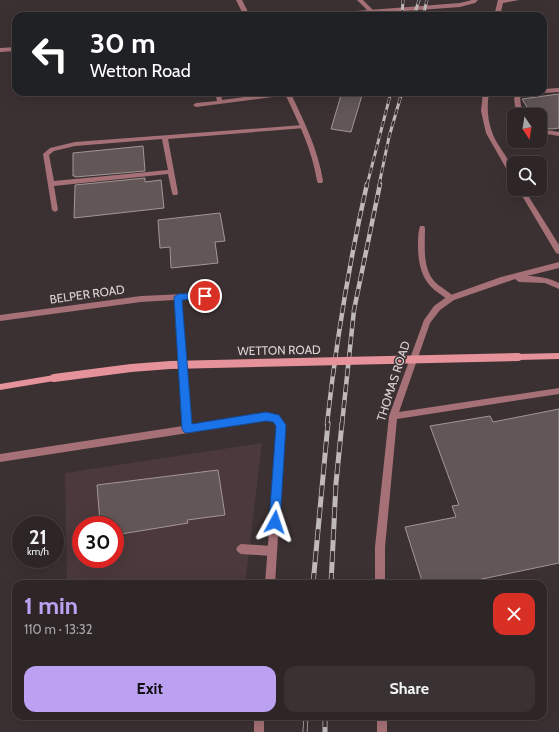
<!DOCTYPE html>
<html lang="en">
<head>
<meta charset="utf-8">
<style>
  :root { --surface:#2d2526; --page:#393132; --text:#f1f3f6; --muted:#a7a5a7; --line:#484243; --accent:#bca0f2 }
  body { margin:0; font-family:Cabin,sans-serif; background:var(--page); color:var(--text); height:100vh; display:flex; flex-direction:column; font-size:15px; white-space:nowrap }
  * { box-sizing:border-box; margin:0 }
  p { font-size:13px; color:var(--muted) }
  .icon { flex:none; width:22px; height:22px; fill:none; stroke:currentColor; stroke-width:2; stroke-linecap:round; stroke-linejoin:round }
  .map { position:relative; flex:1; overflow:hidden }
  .sheet { position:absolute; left:12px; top:580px; width:535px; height:140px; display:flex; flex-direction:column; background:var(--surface); border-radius:12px; box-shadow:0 4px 16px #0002,0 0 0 1px var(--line) }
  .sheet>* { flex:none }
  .top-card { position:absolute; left:12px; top:12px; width:535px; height:84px; border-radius:12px; box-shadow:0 4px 16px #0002,0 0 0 1px var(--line); background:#202124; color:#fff; overflow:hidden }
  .needle { width:26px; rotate:168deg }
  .tools { position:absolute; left:507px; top:108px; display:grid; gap:8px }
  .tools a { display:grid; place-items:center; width:40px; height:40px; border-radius:8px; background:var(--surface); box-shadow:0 4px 16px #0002,0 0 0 1px var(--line); font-size:20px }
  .speed { position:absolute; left:12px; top:516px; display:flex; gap:8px; font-size:20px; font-weight:700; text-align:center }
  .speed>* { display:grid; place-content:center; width:52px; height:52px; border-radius:50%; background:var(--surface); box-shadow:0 4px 16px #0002,0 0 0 1px var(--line); line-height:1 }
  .speed small { font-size:10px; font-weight:400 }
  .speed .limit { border:6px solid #d22; background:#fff; color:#111 }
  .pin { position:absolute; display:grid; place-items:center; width:34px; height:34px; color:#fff; margin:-17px; border:2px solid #fff; border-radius:50%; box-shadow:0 1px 4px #0007 }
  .me { position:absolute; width:44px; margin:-22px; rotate:5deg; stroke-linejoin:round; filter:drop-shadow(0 0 3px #0008) }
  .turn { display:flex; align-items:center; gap:14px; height:84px; padding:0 12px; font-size:18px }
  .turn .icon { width:52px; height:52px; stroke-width:2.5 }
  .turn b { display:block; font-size:28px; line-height:34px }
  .round { display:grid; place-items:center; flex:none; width:42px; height:42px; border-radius:12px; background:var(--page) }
  .summary { display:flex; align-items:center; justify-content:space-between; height:68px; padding:0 12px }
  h1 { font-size:24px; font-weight:700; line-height:30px; color:var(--accent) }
  .cta { display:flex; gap:8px; margin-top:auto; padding:8px 12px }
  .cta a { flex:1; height:46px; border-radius:12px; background:var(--accent); color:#111; font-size:16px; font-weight:700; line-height:46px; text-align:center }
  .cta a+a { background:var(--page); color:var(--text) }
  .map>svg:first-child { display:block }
  .built { fill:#4c393b; fill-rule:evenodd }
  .building { fill:#625656; stroke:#a49697 }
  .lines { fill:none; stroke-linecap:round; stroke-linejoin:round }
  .service { fill:#a67176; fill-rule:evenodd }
  .minor { fill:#a67176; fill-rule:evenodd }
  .tertiary { fill:#a67176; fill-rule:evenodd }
  .secondary { fill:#e6929a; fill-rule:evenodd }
  .rail-far2-casing { stroke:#c0b9b9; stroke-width:3 }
  .rail-far1-casing { stroke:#c0b9b9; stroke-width:4.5 }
  .rail-casing { stroke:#c0b9b9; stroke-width:5 }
  .rail-far2 { stroke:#3c3132; stroke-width:2; stroke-dasharray:6; stroke-linecap:butt }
  .rail-far1 { stroke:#3c3132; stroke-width:3; stroke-dasharray:8; stroke-linecap:butt }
  .rail { stroke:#3c3132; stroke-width:3.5; stroke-dasharray:11; stroke-linecap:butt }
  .secondary-bridge { stroke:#e6929a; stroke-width:8 }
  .route { fill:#1a73e8; stroke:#114b97 }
  .labels { text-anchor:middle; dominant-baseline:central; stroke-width:3; stroke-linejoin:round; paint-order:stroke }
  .street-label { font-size:12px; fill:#dcd5d5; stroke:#3c3132 }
</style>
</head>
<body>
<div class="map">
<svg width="559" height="732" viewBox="0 0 559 732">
  <rect width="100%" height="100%" fill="#3c3132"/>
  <!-- built -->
  <path class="built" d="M262 443 245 584H67L65 473ZM81 525H115V559H81Z"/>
  <!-- building -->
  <g class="building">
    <polygon points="342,92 363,92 351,132 331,129"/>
    <polygon points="559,94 559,128 552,129 540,128 540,115 532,115 522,99"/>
    <polygon points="143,146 145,171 75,177 75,176 73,176 73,153"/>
    <polygon points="145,178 145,182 161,180 164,208 74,218 75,185"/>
    <polygon points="220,213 225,241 215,242 218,263 171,268 170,247 160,248 158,220"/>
    <polygon points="559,409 559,563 458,584 423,584 405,527 456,517 452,506 459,505 430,426 490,416 493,422"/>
    <polygon points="218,470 225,515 187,520 188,523 115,535 115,525 104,525 104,522 100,522 97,485"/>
  </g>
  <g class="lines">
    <!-- service -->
    <g class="service">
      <polygon points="559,88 559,92 543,93 541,92 543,92 543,89"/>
      <polygon points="215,92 221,92 222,100 282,92 291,93 288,95 196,107 193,105 196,103 217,101"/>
      <polygon points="521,92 531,92 525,94 520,98 521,106 527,115 521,115 515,106 514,98"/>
      <path d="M303 125 306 127 305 128 168 139 178 193 177 195H173L172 193 168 174 54 186 58 210 55 212 52 210 43 154 50 148 75 142ZM162 139 168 170 54 181 49 155 54 151 75 146Z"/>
      <polygon points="540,129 559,132 559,136 540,133"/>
      <path d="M420 226H424L425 228C425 246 422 268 435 282 441 288 450 292 455 298L454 300C448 301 444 297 440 294 422 283 418 265 418 245 418 239 418 232 420 226Z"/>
      <polygon points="241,544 272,546 275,548 277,551 275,554 272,556 241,554 238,552 236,549 238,546"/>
    </g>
    <!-- minor -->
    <g class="minor">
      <polygon points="357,0 363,0 373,10 373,12 369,12"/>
      <polygon points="498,0 519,0 503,3 500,16 494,16"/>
      <path d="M284 92H290C304 121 318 149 323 181L322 183H318L317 181C312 149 298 121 284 92Z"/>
      <path d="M483 92H489C487 107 487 118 492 132 497 148 514 161 514 179L511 177 486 133 481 111Z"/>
      <polygon points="518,189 524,189 559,245 559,254 556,253"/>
      <path d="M559 262V268L527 276C538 276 549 278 559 283V289L545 283 519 282 515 279 454 300 440 310 430 323 399 412 559 388V394L397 419 385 547V584H375V547L389 416 424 320 434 306 448 296 501 277Z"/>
      <polygon points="205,293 209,296 208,298 182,300 191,425 266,413 279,415 285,425 275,584 265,584 277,426 274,421 266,421 0,462 0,454 183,426 174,300 141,302 0,321 0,315 141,296"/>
      <rect x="254" y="716" width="10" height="16"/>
      <rect x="377" y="716" width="10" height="16"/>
    </g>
    <!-- tertiary -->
    <g class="tertiary">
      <polygon points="236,0 242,0 250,16 244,16"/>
      <polygon points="472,0 478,0 475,3 460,7 337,16 314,16 317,14 460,3"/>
      <polygon points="16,47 16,51 0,52 0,48"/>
    </g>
    <!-- secondary -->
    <g class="secondary">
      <polygon points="559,353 559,359 518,360 515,359 514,357 515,355 518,354"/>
      <polygon points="54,375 57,376 58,378 57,380 54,381 0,390 0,384"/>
    </g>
    <!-- rail-far2 casing -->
    <g class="rail-far2-casing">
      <g id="rail-far2">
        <polyline points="402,16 403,0"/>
        <polyline points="414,16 419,0"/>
        <polyline points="423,16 427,0"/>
        <polyline points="367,185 391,92"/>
        <polyline points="379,185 389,137 402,92"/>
      </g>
    </g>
    <!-- rail-far1 casing -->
    <g class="rail-far1-casing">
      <g id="rail-far1">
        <path d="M327 424C336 343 349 263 367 184"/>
        <polyline points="342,424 354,310 380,184"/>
      </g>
    </g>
    <!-- rail casing -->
    <g class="rail-casing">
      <g id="rail">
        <polyline points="313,584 328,423"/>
        <polyline points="331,584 336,483 342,423"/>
        <polyline points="325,716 325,732"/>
        <polyline points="305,732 306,716"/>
      </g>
    </g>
    <!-- rail-far2 -->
    <use href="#rail-far2" class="rail-far2"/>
    <!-- rail-far1 -->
    <use href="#rail-far1" class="rail-far1"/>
    <!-- rail -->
    <use href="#rail" class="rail"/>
    <!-- secondary-bridge -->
    <polyline class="secondary-bridge" points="54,378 131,368 170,365 518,357"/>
  </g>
  <!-- route -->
  <polygon class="route" points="205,293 208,294 210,296 208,298 182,300 192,424 266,412 279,415 286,425 280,522 278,525 275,527 271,525 269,522 276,426 273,422 266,421 187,433 184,432 182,429 174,297 178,294"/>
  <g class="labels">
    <!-- street labels -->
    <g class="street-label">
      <text transform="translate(87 294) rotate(-8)">BELPER ROAD</text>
      <text transform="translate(279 350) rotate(-1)">WETTON ROAD</text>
      <text transform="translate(393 381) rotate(-72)">THOMAS ROAD</text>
    </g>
  </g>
</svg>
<div class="tools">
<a><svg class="needle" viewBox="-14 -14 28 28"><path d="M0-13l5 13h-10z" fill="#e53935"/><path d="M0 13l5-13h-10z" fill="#a7a5a7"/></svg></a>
<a><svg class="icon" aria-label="search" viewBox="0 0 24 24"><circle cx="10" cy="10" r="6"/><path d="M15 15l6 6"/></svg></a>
</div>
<div class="speed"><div>21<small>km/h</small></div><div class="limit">30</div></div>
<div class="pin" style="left:205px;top:296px;background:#d93025"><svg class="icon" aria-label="arrive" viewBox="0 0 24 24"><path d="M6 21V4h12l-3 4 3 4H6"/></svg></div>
<svg class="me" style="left:275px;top:522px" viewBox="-20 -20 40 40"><path d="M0-17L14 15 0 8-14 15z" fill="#1a73e8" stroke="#fff" stroke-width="4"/></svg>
<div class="top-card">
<div class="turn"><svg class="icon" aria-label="left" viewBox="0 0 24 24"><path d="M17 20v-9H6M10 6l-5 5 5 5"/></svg><div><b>30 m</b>Wetton Road</div></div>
</div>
<section class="sheet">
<div class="summary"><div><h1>1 min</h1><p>110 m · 13:32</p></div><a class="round" style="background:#d93025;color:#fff"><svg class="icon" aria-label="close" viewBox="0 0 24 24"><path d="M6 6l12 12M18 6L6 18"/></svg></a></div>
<div class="cta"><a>Exit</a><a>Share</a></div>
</section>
</div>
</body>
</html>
